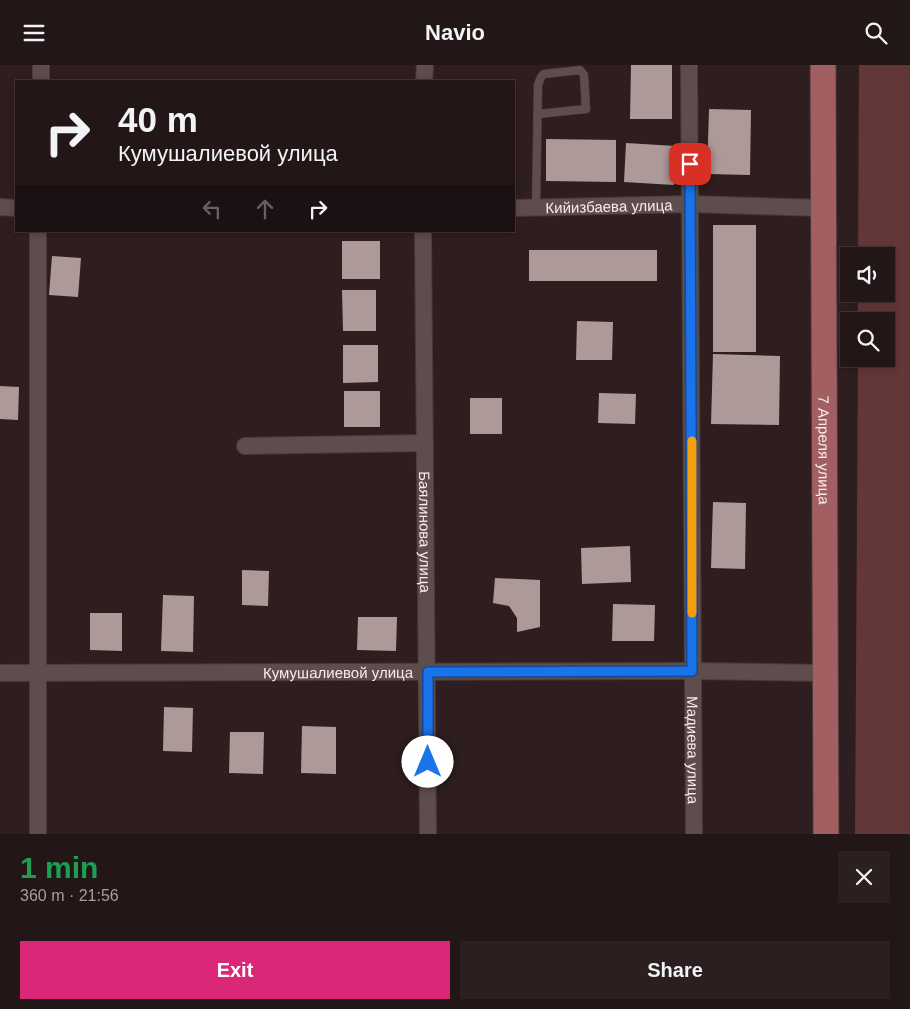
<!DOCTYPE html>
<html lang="en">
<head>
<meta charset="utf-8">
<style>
  :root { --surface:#231617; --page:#2b1f20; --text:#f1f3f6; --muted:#a39fa1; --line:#403536; --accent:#db2777 }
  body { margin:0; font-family:Helvetica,sans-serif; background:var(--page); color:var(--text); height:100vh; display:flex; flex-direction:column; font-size:19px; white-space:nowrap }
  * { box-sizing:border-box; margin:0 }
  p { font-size:16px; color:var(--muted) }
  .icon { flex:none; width:28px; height:28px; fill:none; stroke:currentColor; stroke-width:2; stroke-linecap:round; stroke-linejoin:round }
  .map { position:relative; height:769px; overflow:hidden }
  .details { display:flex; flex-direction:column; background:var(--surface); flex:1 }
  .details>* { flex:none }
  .top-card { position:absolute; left:15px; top:15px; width:500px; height:152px; border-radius:0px; box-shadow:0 2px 8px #0003,0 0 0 1px var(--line); background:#231617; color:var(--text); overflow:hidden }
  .fabs { position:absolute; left:840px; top:182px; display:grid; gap:10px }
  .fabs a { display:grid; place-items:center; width:55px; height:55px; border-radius:0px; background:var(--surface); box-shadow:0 2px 8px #0003,0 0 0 1px var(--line); font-size:25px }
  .pin { position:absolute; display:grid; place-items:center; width:42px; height:42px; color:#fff; margin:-21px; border-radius:10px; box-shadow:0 2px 8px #0006 }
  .me { position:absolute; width:55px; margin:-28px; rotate:0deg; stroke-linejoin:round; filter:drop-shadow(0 0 4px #0008) }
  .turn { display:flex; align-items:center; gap:18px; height:105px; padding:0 20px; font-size:22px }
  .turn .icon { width:65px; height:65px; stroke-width:2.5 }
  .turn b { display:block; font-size:35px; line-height:42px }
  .lanes { display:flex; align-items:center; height:48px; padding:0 20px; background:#0003; justify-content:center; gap:25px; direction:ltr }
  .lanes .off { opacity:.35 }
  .round { display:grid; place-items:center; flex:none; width:52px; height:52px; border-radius:0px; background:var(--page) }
  .headline { display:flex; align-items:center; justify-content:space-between; height:85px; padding:0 20px }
  h1 { font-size:30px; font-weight:600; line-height:38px; color:#1e9e55 }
  .primary-button { display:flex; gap:10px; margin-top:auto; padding:10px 20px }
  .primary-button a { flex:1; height:58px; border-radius:0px; background:var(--accent); color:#fff; font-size:20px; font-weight:600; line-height:58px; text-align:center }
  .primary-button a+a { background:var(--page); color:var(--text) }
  header { display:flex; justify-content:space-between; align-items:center; height:65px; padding:0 20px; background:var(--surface); font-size:22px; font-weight:600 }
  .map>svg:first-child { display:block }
  .green { fill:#633638 }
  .building { fill:#ae9999 }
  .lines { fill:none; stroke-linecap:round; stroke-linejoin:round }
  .lane-casing { stroke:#483a3b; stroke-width:9 }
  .street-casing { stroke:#483a3b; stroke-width:18 }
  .primary-casing { stroke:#483a3b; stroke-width:27 }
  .lane { stroke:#5f4c4c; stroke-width:8 }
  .street { stroke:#5f4c4c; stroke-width:16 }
  .primary { stroke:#a25f62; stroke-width:25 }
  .route-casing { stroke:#114b97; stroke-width:12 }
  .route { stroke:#1a73e8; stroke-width:9 }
  .slow { stroke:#f59e0b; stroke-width:9 }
  .labels { text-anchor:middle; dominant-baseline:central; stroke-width:5; stroke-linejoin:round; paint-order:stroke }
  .street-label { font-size:15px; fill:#f7ecec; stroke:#120b0b }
</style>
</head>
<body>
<header><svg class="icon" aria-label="menu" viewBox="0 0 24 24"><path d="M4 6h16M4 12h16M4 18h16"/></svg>Navio<svg class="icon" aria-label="search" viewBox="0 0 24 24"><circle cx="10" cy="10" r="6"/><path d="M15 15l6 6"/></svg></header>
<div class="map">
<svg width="910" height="769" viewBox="0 0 910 769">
  <rect width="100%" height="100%" fill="#2f1e1f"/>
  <!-- green -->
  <polygon class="green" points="859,0 910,0 910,769 855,769 858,294 886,294 886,256 858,256 858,229 886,229 886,191 858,191"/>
  <!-- building -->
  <g class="building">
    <polygon points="631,0 672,0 672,54 630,54"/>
    <polygon points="709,44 751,45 750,110 707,109"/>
    <polygon points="546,74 616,75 616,117 546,116"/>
    <polygon points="626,78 676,81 674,120 624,117"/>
    <rect x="713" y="160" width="43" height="127"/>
    <rect x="342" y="176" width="38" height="38"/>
    <rect x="529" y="185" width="128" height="31"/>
    <polygon points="52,191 81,193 78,232 49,230"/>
    <polygon points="342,225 376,225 376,266 343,266"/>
    <polygon points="577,256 613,257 612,295 576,295"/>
    <polygon points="343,280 378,280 378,317 343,318"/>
    <polygon points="713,289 780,291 779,360 711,359"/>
    <polygon points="0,321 19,322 18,355 0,354"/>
    <rect x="344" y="326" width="36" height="36"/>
    <polygon points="599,328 636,329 635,359 598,358"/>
    <rect x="470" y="333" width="32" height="36"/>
    <polygon points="713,437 746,438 745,504 711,503"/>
    <polygon points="630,481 631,517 582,519 581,483"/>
    <polygon points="242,505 269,506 268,541 242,540"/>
    <polygon points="495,513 540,515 540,562 517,567 517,553 509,541 493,538"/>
    <polygon points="163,530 194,531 193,587 161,586"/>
    <polygon points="613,539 655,540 654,576 612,576"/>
    <polygon points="90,548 122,548 122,586 90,585"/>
    <polygon points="358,552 397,552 396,586 357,585"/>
    <polygon points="164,642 193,643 192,687 163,686"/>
    <polygon points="302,661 336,662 336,709 301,708"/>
    <polygon points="230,667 264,667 263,709 229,708"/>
  </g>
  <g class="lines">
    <!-- lane casing -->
    <g class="lane-casing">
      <polyline id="lane" points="536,142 538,20 541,12 544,9 580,5 584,10 586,44 538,49"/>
    </g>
    <!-- street casing -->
    <g class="street-casing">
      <g id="street">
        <path id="s1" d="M689 0 694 769"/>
        <polyline points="41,16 41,0"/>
        <polyline points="424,16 425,0"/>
        <polyline points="0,142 16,143"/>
        <path id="s2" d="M514 143 691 139 823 143"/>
        <polyline points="38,166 38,769"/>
        <path id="s3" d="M423 166 428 769"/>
        <polyline points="245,381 425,378"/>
        <path id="s4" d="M0 608 692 606 825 608"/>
      </g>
    </g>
    <!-- primary casing -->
    <g class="primary-casing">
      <g id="primary">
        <path id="s5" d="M823 0 826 769"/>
      </g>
    </g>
    <!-- lane -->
    <use href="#lane" class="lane"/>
    <!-- street -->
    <use href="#street" class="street"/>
    <!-- primary -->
    <use href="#primary" class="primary"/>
  </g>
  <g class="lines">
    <!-- route casing -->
    <g class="route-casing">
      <polyline id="route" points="428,697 428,607 692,606 690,99"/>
    </g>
    <!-- route -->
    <use href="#route" class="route"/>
    <!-- slow -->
    <polyline class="slow" points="692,376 692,548"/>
  </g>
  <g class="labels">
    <!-- street labels -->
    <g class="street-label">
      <text stroke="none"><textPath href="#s2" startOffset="95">Кийизбаева улица</textPath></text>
      <text stroke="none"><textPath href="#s5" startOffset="385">7 Апреля улица</textPath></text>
      <text stroke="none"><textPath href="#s3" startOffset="301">Баялинова улица</textPath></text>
      <text stroke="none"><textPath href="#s4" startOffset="338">Кумушалиевой улица</textPath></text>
      <text stroke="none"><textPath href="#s1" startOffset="685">Мадиева улица</textPath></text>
    </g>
  </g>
</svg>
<div class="fabs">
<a><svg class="icon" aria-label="sound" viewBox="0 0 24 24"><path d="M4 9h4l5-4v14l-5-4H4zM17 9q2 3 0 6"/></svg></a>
<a><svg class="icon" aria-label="search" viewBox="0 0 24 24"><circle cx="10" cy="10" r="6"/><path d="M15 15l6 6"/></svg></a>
</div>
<div class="pin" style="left:690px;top:99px;background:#d93025"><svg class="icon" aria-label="arrive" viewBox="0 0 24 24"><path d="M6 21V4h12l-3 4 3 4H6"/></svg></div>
<svg class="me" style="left:428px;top:697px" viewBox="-20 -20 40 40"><circle r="19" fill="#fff"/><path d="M0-13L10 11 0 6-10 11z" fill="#1a73e8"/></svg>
<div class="top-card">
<div class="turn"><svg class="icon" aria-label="right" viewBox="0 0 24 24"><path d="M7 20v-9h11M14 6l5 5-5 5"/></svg><div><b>40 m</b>Кумушалиевой улица</div></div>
<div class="lanes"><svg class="icon off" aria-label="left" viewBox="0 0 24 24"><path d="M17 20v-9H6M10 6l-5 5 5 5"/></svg><svg class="icon off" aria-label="ahead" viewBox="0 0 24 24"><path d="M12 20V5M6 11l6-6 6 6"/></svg><svg class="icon" aria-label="right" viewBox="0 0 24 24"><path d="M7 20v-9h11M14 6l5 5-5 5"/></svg></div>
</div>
</div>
<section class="details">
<div class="headline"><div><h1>1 min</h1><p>360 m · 21:56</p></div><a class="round"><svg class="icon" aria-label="close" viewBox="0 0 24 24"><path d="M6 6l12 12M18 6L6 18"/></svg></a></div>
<div class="primary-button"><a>Exit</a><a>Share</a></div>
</section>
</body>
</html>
